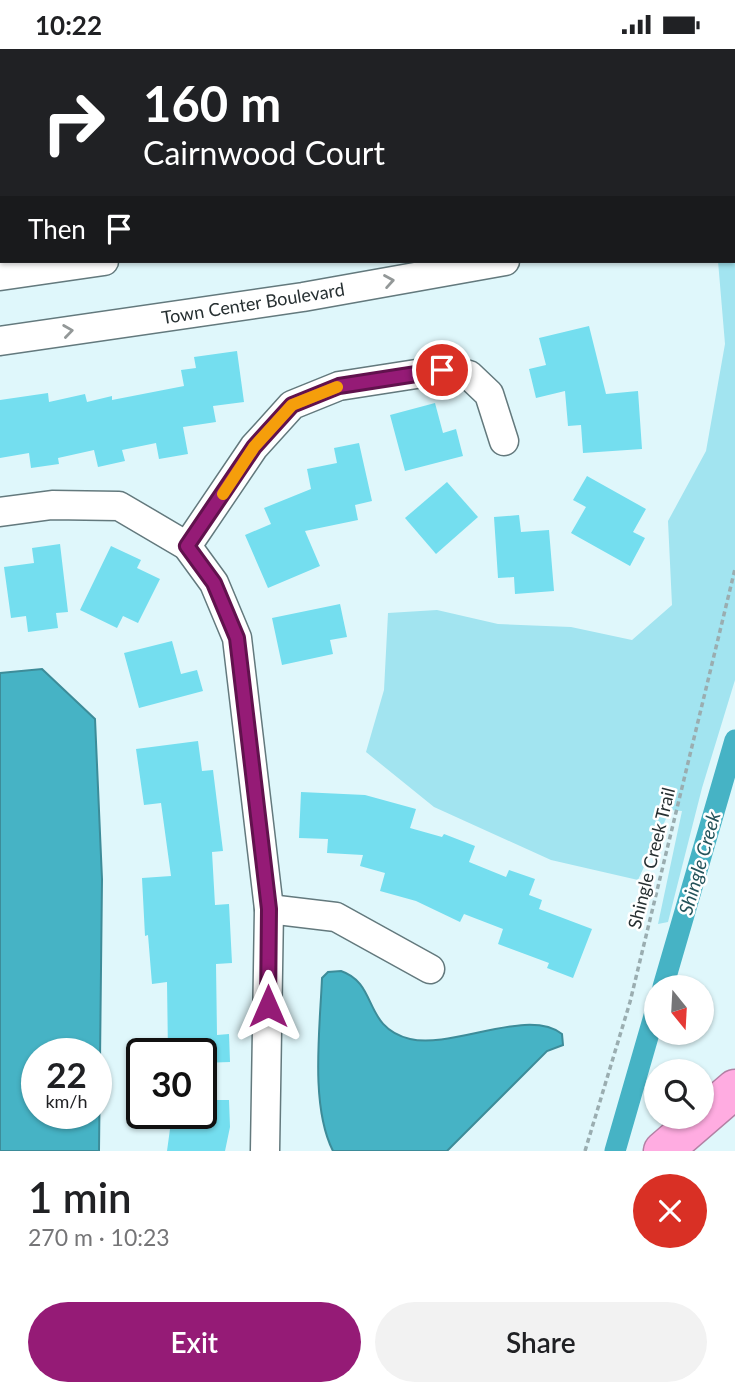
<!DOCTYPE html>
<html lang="en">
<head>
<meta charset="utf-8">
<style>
  :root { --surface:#fff; --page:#f2f2f2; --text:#202124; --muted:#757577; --accent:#951b76 }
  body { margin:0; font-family:Lato,sans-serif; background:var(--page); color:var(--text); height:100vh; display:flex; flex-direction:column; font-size:26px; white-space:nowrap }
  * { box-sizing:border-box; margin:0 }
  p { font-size:23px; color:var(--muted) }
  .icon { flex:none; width:38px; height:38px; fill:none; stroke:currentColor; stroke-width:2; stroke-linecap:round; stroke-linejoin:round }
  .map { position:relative; height:1102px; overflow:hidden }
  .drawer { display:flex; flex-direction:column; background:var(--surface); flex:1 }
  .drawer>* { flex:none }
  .hud { position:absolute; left:0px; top:0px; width:735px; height:214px; box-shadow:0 2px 5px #0004; background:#202124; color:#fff; overflow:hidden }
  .needle { width:46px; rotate:162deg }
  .fabs { position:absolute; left:644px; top:926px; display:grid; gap:14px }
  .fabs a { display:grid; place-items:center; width:70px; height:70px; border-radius:50%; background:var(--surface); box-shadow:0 2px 5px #0004; font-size:35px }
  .speed { position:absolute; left:21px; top:989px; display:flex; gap:14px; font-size:35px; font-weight:700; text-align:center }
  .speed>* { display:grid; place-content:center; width:91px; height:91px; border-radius:50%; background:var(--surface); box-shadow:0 2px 5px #0004; line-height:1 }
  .speed small { font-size:18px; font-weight:400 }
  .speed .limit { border:4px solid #111; border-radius:10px; background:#fff; color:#111 }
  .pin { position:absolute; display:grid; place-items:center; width:60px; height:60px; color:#fff; margin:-30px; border:4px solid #fff; border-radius:50%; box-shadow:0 2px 7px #0007 }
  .me { position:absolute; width:77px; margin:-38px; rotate:0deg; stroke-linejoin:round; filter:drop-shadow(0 0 5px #0008) }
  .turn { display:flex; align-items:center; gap:24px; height:147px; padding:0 28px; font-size:32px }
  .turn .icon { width:91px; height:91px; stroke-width:2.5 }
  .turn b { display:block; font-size:49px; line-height:60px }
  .then { display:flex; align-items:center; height:66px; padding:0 28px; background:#0003; gap:14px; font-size:26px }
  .round { display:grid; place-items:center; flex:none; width:74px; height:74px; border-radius:37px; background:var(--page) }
  .overview { display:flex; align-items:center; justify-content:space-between; height:119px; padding:0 28px }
  h1 { font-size:42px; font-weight:600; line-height:52px }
  .action { display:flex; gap:14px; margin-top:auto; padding:14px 28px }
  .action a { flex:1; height:80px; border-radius:42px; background:var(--accent); color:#fff; font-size:28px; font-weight:600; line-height:80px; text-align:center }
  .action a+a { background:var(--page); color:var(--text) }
  .status { display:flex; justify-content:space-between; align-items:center; height:49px; padding:0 35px; background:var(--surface); direction:ltr }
  .status svg { height:19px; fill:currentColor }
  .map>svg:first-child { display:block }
  .green { fill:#a2e4f0 }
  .water { fill:#46b3c5; stroke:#3d8c99; stroke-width:2; fill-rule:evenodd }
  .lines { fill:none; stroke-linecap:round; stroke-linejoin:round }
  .canal { stroke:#46b3c5; stroke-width:21 }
  .building { fill:#74deef }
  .minor-casing { stroke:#63797d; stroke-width:31 }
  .highway-casing { stroke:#b381a4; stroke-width:41 }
  .path { stroke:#9aadb0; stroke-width:3.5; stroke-dasharray:5 3.5; stroke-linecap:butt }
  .minor { stroke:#fff; stroke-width:28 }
  .highway { stroke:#fface1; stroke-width:38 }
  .oneway { stroke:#939898 }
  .route-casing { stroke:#61124d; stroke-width:18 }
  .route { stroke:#951b76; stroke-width:12 }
  .slow { stroke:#f59e0b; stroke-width:12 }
  .labels { text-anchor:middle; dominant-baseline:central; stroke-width:5; stroke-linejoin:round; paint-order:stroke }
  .street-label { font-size:18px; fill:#273032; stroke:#fff }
  .water-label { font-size:19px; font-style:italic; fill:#24535a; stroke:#fff }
</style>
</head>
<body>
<div class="status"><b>10:22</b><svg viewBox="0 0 49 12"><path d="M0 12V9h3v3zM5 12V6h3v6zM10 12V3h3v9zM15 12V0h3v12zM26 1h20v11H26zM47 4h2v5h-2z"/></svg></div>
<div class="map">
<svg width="735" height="1102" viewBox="0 0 735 1102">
  <rect width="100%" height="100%" fill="#dff7fb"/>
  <!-- green -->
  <g class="green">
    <polygon points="0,0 108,0 2,2 0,78"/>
    <polygon points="246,0 735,0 735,48 733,2"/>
    <polygon points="735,199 735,631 702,739 668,873 658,875 682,762 670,761 638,831 551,811 434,758 366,703 384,641 388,564 437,561 498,575 571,578 632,591 672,556 668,472 706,402 725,295 718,212 733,212"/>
  </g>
  <!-- water -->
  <g class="water">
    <path d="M42 620 95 670 102 830 99 1102H0V624ZM96 1004V1064H37V1004Z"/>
    <path d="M341 922C379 935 362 978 410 990 453 1000 528 958 562 985L563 996 547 1002 447 1102H333C310 1057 320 979 322 929L328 923Z"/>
  </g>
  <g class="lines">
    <!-- canal -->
    <g class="canal">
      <polyline points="663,938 735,691"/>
      <polyline points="615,1102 656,960"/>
    </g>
  </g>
  <!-- building -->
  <g class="building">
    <polygon points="589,277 606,345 638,342 642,400 583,404 581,376 568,377 565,342 536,349 529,320 546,316 539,289"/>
    <polygon points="237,302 244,353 213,357 216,373 183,378 188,405 159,410 156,394 122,401 125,412 98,418 94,401 58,409 59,415 31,419 29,404 0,409 0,351 48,344 49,353 85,345 87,353 112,347 112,351 184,337 181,321 196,319 194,308"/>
    <polygon points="435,354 443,384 456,380 463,407 405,422 390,366"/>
    <polygon points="359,394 372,452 355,456 358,471 305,482 320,517 268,539 245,486 271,475 264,459 311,440 307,420 337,414 334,399"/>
    <polygon points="587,427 646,460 633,483 645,489 630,517 571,484 586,458 573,451"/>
    <polygon points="447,433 478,468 436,505 405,469"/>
    <polygon points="519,466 521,483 549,481 554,542 515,545 514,528 498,529 494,468"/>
    <polygon points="60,495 68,563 56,564 58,579 28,583 26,567 11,569 4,518 34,514 32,499"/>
    <polygon points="111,497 141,511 137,519 160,530 138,574 123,567 117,579 80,561"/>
    <polygon points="340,555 347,588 330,591 333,605 282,616 272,569"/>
    <polygon points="172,592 181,625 197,621 203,642 139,659 124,604"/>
    <polygon points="198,692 202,722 213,721 223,802 212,803 215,856 229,855 232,914 216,915 217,986 229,985 230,1013 201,1014 201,1004 168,1004 167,933 152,935 148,886 145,887 142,829 171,827 161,754 144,756 136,700"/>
    <polygon points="301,743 365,746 416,760 410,779 442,788 444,785 475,797 469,813 506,828 509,821 535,830 529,846 542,851 539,860 592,880 573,929 547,919 549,914 498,895 503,880 464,865 460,873 416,852 380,842 385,824 360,817 363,806 327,804 328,790 299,789"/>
    <polygon points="201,1051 229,1051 230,1078 225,1102 167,1102 170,1080 159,1080 159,1064 201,1064"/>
  </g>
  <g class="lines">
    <!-- minor casing -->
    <g class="minor-casing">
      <g id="minor">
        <polyline points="228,0 228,2"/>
        <polyline points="733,97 735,97"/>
        <polyline points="733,168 735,168"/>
        <polyline points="0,227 104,212"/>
        <polyline points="0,292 303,248 505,212"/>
        <polyline points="0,463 52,456 119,457 187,497 214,534 237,589 269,860 265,1102"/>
        <polyline points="187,497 254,398 292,356 339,337 442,321 469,326 489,345 504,392"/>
        <polyline points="269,860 336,868 430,920"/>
      </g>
    </g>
    <!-- highway casing -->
    <g class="highway-casing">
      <polyline id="highway" points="663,1102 735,1040"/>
    </g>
    <!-- path -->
    <polyline class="path" points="585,1102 630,953 735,520"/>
    <!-- minor -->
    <use href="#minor" class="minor"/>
    <!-- highway -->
    <use href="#highway" class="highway"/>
  </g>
  <!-- one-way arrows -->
  <defs><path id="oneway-chevron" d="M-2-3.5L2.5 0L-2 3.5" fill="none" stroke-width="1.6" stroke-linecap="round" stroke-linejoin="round" transform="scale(1.75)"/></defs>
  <g class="oneway">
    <use href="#oneway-chevron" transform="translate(389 232) rotate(-10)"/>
    <use href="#oneway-chevron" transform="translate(68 282) rotate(-8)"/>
  </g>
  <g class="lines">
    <!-- route casing -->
    <g class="route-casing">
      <polyline id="route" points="268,957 269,860 237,589 214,534 187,497 254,398 292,356 339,337 442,321"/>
    </g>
    <!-- route -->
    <use href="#route" class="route"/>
    <!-- slow -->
    <polyline class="slow" points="223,445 254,398 292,356 337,338"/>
  </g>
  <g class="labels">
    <!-- street labels -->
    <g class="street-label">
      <text transform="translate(253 254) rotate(-9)">Town Center Boulevard</text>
      <text transform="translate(651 809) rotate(-76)">Shingle Creek Trail</text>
    </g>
    <!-- water labels -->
    <g class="water-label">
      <text transform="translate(699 814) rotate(-74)">Shingle Creek</text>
    </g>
  </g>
</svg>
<div class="fabs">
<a><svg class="needle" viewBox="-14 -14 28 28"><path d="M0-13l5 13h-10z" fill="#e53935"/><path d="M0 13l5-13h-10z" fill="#757577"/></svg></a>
<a><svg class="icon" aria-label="search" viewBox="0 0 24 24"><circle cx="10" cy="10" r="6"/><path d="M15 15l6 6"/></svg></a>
</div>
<div class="speed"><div>22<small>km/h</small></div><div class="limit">30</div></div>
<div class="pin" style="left:442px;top:321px;background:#d93025"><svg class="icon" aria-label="arrive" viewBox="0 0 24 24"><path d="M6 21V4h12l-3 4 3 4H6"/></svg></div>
<svg class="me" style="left:268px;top:957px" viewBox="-20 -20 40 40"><path d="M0-17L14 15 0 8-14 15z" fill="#951b76" stroke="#fff" stroke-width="4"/></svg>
<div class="hud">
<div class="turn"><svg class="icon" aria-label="right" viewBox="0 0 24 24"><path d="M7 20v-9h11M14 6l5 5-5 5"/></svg><div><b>160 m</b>Cairnwood Court</div></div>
<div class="then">Then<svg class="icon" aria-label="arrive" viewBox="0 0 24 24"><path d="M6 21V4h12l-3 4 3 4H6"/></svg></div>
</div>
</div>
<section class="drawer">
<div class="overview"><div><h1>1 min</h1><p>270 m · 10:23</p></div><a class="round" style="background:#d93025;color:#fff"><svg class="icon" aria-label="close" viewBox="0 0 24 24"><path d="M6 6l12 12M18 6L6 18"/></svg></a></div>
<div class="action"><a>Exit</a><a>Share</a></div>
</section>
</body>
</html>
